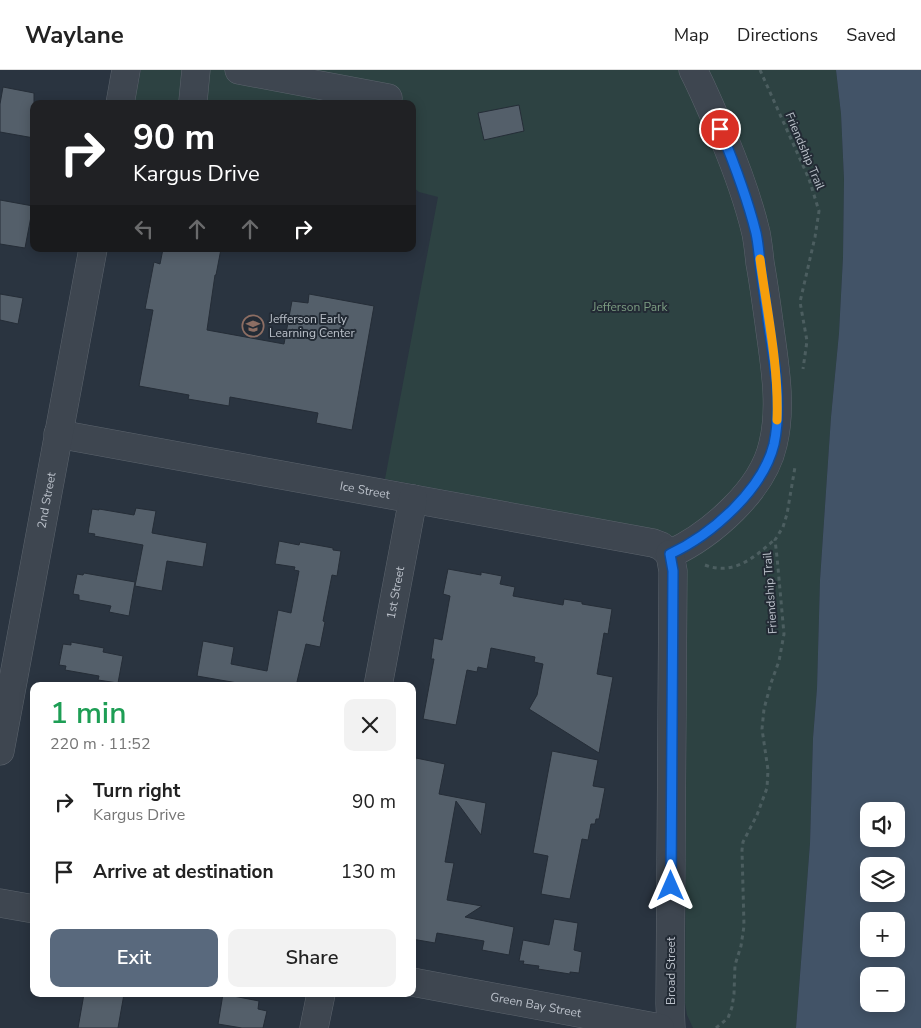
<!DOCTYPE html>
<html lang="en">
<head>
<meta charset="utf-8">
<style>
  :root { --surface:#fff; --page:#f2f2f2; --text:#222; --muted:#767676; --line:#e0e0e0; --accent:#59697d }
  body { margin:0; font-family:"Nunito Sans",sans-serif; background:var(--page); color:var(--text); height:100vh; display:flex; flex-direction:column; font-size:19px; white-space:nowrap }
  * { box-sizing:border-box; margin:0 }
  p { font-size:16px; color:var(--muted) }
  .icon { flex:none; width:28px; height:28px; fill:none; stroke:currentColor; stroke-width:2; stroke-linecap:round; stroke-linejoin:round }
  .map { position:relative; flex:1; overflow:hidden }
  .panel { position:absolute; left:30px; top:612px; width:386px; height:315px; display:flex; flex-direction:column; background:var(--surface); border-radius:10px; box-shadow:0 2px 12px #0003 }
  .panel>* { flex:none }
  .banner { position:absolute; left:30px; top:30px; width:386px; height:152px; border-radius:10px; box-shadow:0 2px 12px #0003; background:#202124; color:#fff; overflow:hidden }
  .controls { position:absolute; left:860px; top:732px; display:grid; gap:10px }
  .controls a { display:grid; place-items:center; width:45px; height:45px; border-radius:10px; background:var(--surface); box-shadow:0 2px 12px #0003; font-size:25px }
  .pin { position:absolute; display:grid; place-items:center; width:42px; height:42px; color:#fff; margin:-21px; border:2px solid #fff; border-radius:50%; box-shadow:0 1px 5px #0007 }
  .me { position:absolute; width:55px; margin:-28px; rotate:0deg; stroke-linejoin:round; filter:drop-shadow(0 0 4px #0008) }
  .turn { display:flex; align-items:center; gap:18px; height:105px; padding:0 20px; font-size:22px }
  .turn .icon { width:65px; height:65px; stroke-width:2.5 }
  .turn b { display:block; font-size:35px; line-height:42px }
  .lanes { display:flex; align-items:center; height:48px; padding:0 20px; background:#0003; justify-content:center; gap:25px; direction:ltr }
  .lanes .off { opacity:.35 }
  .round { display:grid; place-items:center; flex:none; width:52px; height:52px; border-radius:10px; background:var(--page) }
  .summary { display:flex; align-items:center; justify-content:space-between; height:85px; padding:0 20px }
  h1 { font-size:30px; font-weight:600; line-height:38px; color:#1e9e55 }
  .action { display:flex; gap:10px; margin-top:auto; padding:10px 20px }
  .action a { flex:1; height:58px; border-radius:10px; background:var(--accent); color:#fff; font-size:20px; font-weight:600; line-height:58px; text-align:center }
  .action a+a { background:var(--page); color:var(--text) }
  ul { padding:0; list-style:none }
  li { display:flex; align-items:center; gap:15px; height:70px; padding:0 20px }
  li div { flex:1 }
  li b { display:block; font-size:19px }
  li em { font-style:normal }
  header { display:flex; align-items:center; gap:30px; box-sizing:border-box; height:70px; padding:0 25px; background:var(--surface); border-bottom:1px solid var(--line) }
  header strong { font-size:24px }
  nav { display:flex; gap:28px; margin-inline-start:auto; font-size:18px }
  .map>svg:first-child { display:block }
  .green { fill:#2d4242 }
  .water { fill:#425367; fill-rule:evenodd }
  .building { fill:#545f6a; stroke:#252d37 }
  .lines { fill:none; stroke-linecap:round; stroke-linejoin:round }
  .minor-casing { stroke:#5c646d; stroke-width:29 }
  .path { stroke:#4c5e60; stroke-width:3; stroke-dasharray:4 4; stroke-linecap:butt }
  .minor { stroke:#3e4650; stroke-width:28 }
  .route-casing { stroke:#114b97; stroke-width:12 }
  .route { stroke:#1a73e8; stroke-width:9 }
  .slow { stroke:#f59e0b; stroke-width:9 }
  .labels { text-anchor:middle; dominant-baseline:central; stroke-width:4; stroke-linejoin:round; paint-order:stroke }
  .street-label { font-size:12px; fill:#bbc1ca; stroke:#232b35 }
  .park-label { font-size:12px; fill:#7c9d82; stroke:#232b35 }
  .poi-label { font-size:12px; fill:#bbc1ca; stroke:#232b35; text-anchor:start }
</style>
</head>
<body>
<header>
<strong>Waylane</strong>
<nav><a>Map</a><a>Directions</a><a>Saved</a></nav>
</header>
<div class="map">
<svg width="921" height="958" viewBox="0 0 921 958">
  <rect width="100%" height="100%" fill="#2a3440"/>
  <!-- green -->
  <path class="green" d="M141 0H836L841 44 844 109 843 187 839 263 831 347 820 510 817 618 813 668 810 773 796 958H693L687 945 685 933 687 498C687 494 687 489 686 485 684 474 672 466 663 461L385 409 438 127 419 122 413 117 412 34H134Z"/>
  <!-- water -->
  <path class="water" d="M836 0H921V958H796L810 773 813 668 817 618 820 510 831 347 839 263 843 187 844 109 841 44ZM869 741H896V769H869ZM869 796H896V824H869ZM869 851H896V879H869ZM869 906H896V934H869Z"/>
  <!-- building -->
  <g class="building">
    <polygon points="3,17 34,23 34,68 0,62 0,34"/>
    <polygon points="519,35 524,61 484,70 478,43"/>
    <polygon points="0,130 33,136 25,178 0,174"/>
    <polygon points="163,179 221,179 216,205 215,205 207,260 284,274 292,231 308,233 309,224 374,236 352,360 316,353 318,343 230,327 229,336 188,329 189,325 139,316 153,240 145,239 154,192 160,194"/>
    <polygon points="0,224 23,228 18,254 0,250"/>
    <polygon points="136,438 156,441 152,463 207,473 203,497 167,491 162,521 135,516 143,475 94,466 95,464 88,463 92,439 99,440 99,439 134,445"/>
    <polygon points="279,471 299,475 300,472 333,478 333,480 341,481 337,506 332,505 323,551 325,552 320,577 306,574 296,616 255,616 197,606 203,571 234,577 231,594 267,601 278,540 291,543 299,501 294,500 295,497 275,494"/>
    <polygon points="448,499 481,505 481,502 502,506 500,514 515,517 513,526 563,535 564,529 582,532 582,534 612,539 608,564 604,563 597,604 613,607 599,683 529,639 537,625 543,594 534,592 535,587 491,578 487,599 478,597 477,602 467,600 456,655 423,649 434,589 431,589 434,568 442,570 450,526 443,524"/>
    <polygon points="84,503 135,512 129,546 109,542 111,536 79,530 79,525 73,524 77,504 83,505"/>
    <polygon points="71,572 104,578 103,582 123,586 118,613 98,610 99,606 65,600 66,596 59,595 63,574 71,575"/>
    <polygon points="552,681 598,690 593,716 605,718 599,749 596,749 595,754 591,754 588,770 582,769 570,829 541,824 548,786 533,783"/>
    <polygon points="416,688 445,694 439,724 486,733 481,765 456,731 445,792 454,793 447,830 482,836 465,847 514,857 509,885 482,880 484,871 437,863 435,873 412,869 412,706"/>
    <polygon points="554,849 578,853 574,880 582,882 579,903 570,902 570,904 538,899 539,896 523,894 524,891 519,891 523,870 549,875"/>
    <polygon points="84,924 124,924 118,958 78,958"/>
    <polygon points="223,924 259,931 258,939 267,941 263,958 242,958 218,954"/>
  </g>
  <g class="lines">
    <!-- minor casing -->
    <g class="minor-casing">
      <g id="minor">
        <polyline points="239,0 388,28 386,34"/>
        <polyline points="120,34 126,0"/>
        <polyline points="193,34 193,31 196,0"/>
        <path id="s1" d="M58 364 653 473 661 476 670 484"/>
        <path d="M670 484C711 465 763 420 773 374 782 337 775 297 770 260 767 238 764 215 760 193 759 183 758 173 756 163 748 129 736 97 723 66 713 44 704 21 693 0"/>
        <polyline points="670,484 673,501 670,934 671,958"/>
        <path id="s2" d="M378 616 413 429"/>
        <path id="s3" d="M0 681 93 179"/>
        <polyline points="0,833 34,839"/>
        <path id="s4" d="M412 912 660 958"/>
        <polyline points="314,958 321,924"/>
      </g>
    </g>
    <!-- path -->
    <g class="path">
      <polyline points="760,0 809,109 819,141 815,167 800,232 807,271 803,299"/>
      <path d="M705 495C733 506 754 488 774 470"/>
      <polyline points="716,958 728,948 732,937 734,924 735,895 741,876 744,856 742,780 743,772 757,745 767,718 768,700 762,659 764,639 771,613 779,591 784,564 777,487 775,470 783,457 787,444 795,397"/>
    </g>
    <!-- minor -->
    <use href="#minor" class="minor"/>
  </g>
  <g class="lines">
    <!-- route casing -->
    <g class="route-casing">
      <path id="route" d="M671 816 673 501 670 484C711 465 763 420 774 374 782 336 775 294 769 257 766 235 763 214 760 193 759 183 758 172 756 163 747 127 734 93 720 59"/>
    </g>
    <!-- route -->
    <use href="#route" class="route"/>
    <!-- slow -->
    <path class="slow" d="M760 189C767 242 779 296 777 350"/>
  </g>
  <!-- icons -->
  <defs>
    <g id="school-ring" transform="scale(1.125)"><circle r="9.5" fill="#232b35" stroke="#8d6e63" stroke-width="1.5"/><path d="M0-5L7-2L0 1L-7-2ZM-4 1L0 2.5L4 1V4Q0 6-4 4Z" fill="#8d6e63"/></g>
  </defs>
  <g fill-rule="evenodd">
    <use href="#school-ring" x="253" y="256"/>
  </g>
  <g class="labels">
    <!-- street labels -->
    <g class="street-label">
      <text transform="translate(805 81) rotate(67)">Friendship Trail</text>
      <text stroke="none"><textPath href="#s1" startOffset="312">Ice Street</textPath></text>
      <text stroke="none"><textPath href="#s3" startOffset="255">2nd Street</textPath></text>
      <text stroke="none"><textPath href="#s2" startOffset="95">1st Street</textPath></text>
      <text transform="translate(770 523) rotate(-94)">Friendship Trail</text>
      <text transform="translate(671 901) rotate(-90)">Broad Street</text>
      <text stroke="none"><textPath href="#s4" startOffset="126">Green Bay Street</textPath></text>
    </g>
    <!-- park labels -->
    <g class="park-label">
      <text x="630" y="237">Jefferson Park</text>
    </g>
    <!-- poi labels -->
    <g class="poi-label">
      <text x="269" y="249">Jefferson Early<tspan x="269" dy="14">Learning Center</tspan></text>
    </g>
  </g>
</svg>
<div class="controls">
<a><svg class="icon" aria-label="sound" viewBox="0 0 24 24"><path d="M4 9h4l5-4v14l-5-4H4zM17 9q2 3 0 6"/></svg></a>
<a><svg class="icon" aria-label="layers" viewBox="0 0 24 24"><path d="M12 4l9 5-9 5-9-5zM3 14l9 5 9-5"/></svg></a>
<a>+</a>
<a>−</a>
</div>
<div class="pin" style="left:720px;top:59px;background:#d93025"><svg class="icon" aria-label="arrive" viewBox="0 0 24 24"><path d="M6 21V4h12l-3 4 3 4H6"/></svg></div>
<svg class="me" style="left:671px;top:816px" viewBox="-20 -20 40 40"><path d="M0-17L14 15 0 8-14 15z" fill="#1a73e8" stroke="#fff" stroke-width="4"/></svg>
<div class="banner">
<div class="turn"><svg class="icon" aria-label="right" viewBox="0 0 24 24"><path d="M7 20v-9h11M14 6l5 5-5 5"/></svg><div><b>90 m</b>Kargus Drive</div></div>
<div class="lanes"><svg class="icon off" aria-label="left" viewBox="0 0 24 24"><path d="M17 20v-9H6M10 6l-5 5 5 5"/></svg><svg class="icon off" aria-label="ahead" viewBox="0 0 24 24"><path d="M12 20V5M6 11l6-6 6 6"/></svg><svg class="icon off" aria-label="ahead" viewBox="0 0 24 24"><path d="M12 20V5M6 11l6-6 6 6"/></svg><svg class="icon" aria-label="right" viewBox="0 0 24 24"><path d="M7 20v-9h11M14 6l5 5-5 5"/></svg></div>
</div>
<section class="panel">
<div class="summary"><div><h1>1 min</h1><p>220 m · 11:52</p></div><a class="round"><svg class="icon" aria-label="close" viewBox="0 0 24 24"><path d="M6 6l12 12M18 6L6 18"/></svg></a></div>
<ul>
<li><svg class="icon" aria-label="right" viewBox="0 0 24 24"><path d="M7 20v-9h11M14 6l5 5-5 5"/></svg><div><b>Turn right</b><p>Kargus Drive</p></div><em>90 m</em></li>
<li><svg class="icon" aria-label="arrive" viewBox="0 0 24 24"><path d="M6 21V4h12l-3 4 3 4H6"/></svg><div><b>Arrive at destination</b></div><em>130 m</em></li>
</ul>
<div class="action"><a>Exit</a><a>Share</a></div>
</section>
</div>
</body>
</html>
